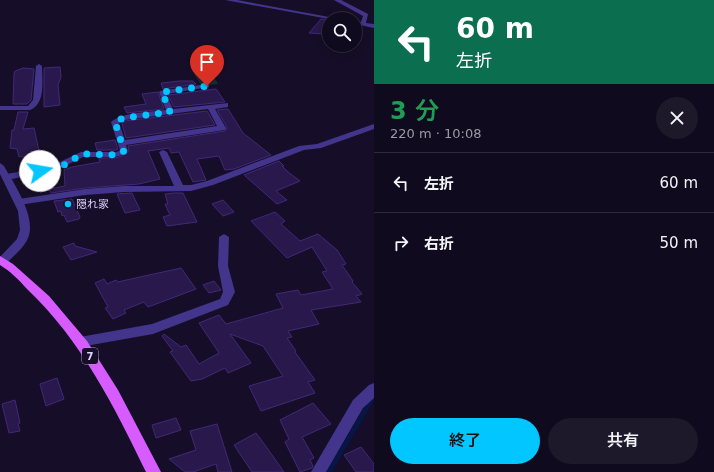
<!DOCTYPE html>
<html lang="ja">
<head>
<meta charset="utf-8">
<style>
  :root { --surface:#100a1e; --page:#1e182b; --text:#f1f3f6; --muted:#9c9aa4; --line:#302b3c; --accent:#01c6ff }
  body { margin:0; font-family:"DejaVu Sans","Noto Sans JP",sans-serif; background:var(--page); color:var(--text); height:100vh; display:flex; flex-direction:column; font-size:15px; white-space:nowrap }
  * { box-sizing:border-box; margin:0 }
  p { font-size:13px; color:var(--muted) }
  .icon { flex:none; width:22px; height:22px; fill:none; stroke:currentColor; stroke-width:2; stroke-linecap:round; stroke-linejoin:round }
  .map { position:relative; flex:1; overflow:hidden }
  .sheet { display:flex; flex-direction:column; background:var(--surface); width:340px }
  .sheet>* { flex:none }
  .guide { background:#0b6e4f; color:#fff; overflow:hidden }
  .controls { position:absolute; left:322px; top:12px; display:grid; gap:8px }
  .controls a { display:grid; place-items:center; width:40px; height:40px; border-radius:50%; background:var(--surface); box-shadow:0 2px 10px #0003,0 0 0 1px var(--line); font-size:20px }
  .pin { position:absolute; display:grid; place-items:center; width:34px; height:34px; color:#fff; margin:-41px -17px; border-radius:50% 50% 50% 0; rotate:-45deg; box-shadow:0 0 4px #0007 }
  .pin .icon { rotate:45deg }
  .me { position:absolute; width:44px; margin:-22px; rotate:77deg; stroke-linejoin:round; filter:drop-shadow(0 0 3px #0008) }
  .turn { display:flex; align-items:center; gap:14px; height:84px; padding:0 16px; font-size:18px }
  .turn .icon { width:52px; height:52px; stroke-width:2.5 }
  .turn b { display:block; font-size:28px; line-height:34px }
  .round { display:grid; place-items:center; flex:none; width:42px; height:42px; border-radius:21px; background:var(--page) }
  .head { display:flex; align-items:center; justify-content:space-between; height:68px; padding:0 16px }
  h1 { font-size:24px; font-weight:600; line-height:30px; color:#1e9e55 }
  .cta { display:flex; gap:8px; margin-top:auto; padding:8px 16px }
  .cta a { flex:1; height:46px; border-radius:24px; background:var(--accent); color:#111; font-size:16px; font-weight:600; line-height:46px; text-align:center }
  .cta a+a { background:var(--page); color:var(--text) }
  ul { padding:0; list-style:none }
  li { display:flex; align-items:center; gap:12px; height:60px; padding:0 16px; border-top:1px solid var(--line) }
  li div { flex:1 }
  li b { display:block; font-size:15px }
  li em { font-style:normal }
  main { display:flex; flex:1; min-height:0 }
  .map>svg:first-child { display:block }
  .green { fill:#103033 }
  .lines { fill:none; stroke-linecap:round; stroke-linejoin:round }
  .stream { stroke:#061649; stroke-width:4.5 }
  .building { fill:#29184b; stroke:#422879 }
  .minor { fill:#43358b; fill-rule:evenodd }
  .tertiary { fill:#43358b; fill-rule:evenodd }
  .primary { fill:#d65cff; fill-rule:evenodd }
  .route { stroke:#01c6ff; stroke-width:7; stroke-dasharray:0 12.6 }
  .poi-dot { fill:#01c6ff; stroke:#160e28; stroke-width:1.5 }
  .labels { text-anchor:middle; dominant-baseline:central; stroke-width:4; stroke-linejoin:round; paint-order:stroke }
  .shield { fill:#160e28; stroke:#a399be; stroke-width:1 }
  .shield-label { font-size:10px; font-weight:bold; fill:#dfd5ff }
  .poi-label { font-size:11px; fill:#dfd5ff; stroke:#160e28; text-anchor:start }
</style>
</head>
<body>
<main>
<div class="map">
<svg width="374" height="472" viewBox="0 0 374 472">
  <rect width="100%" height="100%" fill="#160e28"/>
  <!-- green -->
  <polygon class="green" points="204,71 212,73 218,84 202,86 194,74"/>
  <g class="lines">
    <!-- stream -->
    <polyline class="stream" points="329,472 374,396"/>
  </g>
  <!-- building -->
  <g class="building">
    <polygon points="321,19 329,20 329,32 325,32 325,34 309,33"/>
    <polygon points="60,67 61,77 58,85 60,105 44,107 44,68"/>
    <polygon points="23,68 34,69 31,100 27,104 13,104 14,74 15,71"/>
    <polygon points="180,81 193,81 196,84 163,89 161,83"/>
    <polygon points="216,89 225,102 174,107 168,95"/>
    <polygon points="158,92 164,109 127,113 124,107 146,104 142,94"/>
    <polygon points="228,109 243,133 271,155 234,169 225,170 219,156 197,159 206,180 193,182 179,152 171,153 169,148 148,151 160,179 139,184 85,188 51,193 49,189 65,186 64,170 72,167 100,162 99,158 115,158 122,156 129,151 128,146 225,131 227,127 217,110"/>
    <polygon points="207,111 215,125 126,138 122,124 125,121"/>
    <polygon points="18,112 28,112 23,129 34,128 39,151 34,152 35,154 19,157 17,149 10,148 12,130 14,130"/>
    <polygon points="115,140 118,149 117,150 97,150 95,143"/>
    <polygon points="279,161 284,166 282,166 288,172 300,181 276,191 287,200 277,204 244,175"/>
    <polygon points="132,193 140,210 125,213 117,194"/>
    <polygon points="174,193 183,193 197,222 167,226 163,217 170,215 165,204 168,204 165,194"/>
    <polygon points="72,199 80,217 79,219 67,222 64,215 62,216 61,211 58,212 54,201"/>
    <polygon points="223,200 234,212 223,216 212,204"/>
    <polygon points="275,212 285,221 281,224 300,241 318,234 337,250 346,264 342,265 353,281 352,282 362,294 356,296 361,302 311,310 319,324 288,331 292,337 287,338 296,351 295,352 315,380 308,382 315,393 261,411 249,386 283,376 263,346 230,334 251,363 228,373 225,368 202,379 191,381 170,352 173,351 162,336 164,334 181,347 186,345 199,364 219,353 199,323 219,315 226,324 283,308 276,294 298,290 301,295 333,289 322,272 327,271 312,247 287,258 251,221"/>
    <polygon points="74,243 75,246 97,252 71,260 63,247"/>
    <polygon points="181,268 196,289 148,307 144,302 124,310 126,313 113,319 105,308 108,307 95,283 104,279 107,284 116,280 118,282 122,281"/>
    <polygon points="214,281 221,290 209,293 203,285"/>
    <polygon points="57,378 64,399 46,406 40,384"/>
    <polygon points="15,400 20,423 18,424 20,431 9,433 2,404"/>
    <polygon points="313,403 331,424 302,437 314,458 310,460 313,466 312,468 300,472 285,442 289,439 280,420"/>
    <polygon points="176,418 181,430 156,438 152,425"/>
    <polygon points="217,424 232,472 218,472 216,464 193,472 185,472 169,459 196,450 190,431"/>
    <polygon points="256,433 265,445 284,472 252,472 234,445"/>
    <polygon points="361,447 374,464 374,472 356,472 344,455"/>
  </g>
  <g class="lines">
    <!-- minor -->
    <g class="minor">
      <polygon points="225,0 237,0 340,19 329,19"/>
      <polygon points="334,0 341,0 368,14 366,23 374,24 374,28 355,24 355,20 361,22 363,16"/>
      <path d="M39 64 42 66C42 80 46 104 30 110H0V106H28L33 100 36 66Z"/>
      <path d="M207 84 209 85V87L166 94 173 109 228 103V107L215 109 226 128 225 130 126 145 128 151 122 155 115 157H83L55 171 6 180 2 177 6 174 49 167 81 152H117L120 150 111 122C122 112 151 112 166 110L159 92 160 91ZM208 109 217 126 125 140 119 123 125 120Z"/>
      <polygon points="374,124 374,129 321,148 304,150 213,185 191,191 124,192 85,195 19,205 14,202 19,199 85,189 124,186 174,186 159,152 163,150 167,152 183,185 191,185 207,181 299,146 317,144"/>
      <polygon points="224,234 229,237 228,266 235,292 228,305 153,334 80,347 76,345 74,342 76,339 80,337 152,324 220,299 223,292 218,266 219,237"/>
      <polygon points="374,383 374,398 363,408 326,472 311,472 353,400 369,385"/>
    </g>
    <!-- tertiary -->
    <path class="tertiary" d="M0 163 4 166C14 184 37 217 28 238 24 248 13 256 6 264H0V257L17 239 20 230 18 211 0 174Z"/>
    <!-- primary -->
    <path class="primary" d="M0 256 13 264 49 296 87 341 118 390 161 472H146C114 406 81 340 27 289 19 280 10 271 0 265Z"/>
  </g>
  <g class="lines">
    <!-- route -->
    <polyline class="route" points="40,171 67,164 77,157 86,154 118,155 124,151 115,122 123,118 170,112 162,92 207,86"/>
  </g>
  <!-- markers -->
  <circle class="poi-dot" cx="68" cy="204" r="4"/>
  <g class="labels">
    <!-- shield labels -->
    <rect class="shield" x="82" y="348" width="16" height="16" rx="3"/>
    <g class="shield-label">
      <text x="90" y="356">7</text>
    </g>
    <!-- poi labels -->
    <g class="poi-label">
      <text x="76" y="204">隠れ家</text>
    </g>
  </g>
</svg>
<div class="controls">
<a><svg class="icon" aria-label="search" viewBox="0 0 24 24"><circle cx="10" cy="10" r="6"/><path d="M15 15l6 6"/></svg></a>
</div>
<div class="pin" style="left:207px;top:86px;background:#d93025"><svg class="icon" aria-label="arrive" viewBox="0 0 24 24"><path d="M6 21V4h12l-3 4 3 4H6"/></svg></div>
<svg class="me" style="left:40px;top:171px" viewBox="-20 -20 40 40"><circle r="19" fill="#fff"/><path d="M0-13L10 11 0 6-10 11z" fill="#01c6ff"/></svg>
</div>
<section class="sheet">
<div class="guide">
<div class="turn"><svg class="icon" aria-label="left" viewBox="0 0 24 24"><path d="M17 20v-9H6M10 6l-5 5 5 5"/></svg><div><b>60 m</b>左折</div></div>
</div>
<div class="head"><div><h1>3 分</h1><p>220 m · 10:08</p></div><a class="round"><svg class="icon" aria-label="close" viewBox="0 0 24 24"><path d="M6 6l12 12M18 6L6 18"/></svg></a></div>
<ul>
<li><svg class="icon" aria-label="left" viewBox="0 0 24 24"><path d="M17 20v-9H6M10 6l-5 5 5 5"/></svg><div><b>左折</b></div><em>60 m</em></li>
<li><svg class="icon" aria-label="right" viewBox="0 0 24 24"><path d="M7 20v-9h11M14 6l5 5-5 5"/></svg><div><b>右折</b></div><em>50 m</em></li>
</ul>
<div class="cta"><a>終了</a><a>共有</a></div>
</section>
</main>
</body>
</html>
